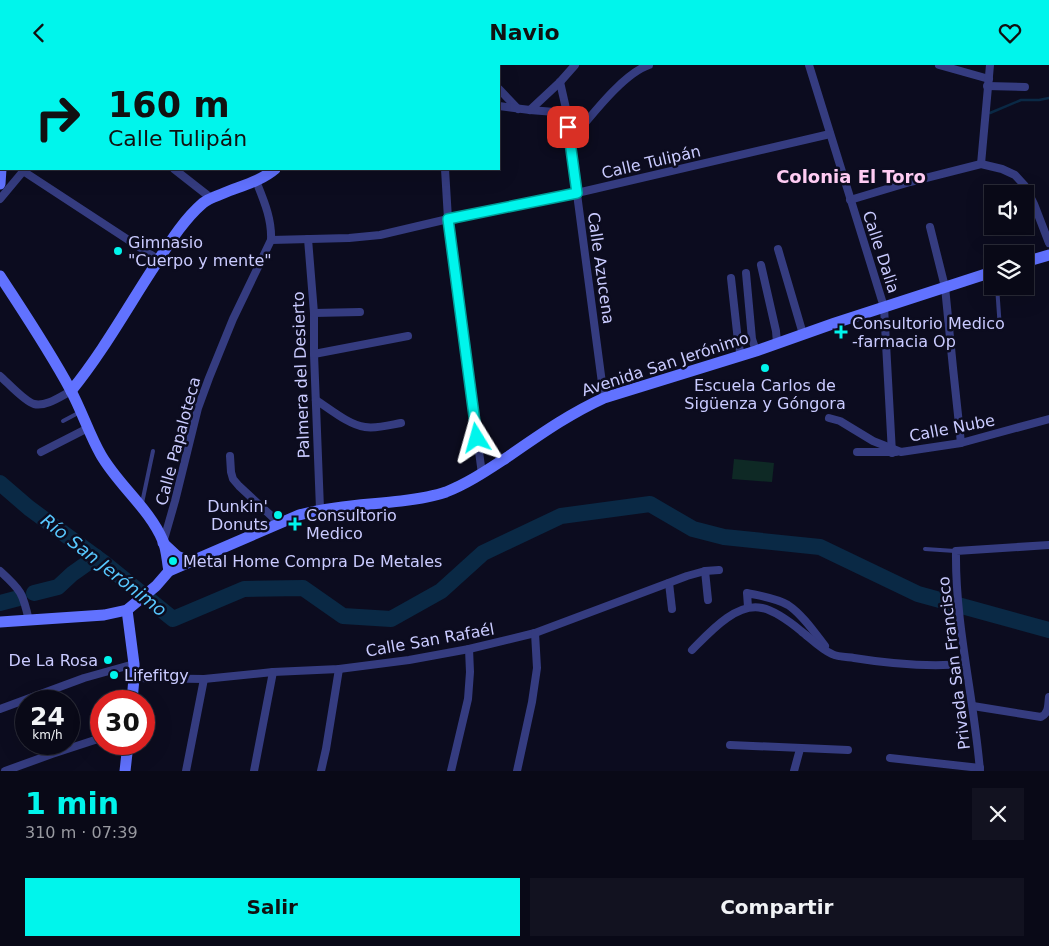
<!DOCTYPE html>
<html lang="es">
<head>
<meta charset="utf-8">
<style>
  :root { --surface:#090917; --page:#121220; --text:#f1f3f6; --muted:#999aa1; --line:#292a36; --accent:#00f5ec }
  body { margin:0; font-family:"DejaVu Sans",sans-serif; background:var(--page); color:var(--text); height:100vh; display:flex; flex-direction:column; font-size:19px; white-space:nowrap }
  * { box-sizing:border-box; margin:0 }
  p { font-size:16px; color:var(--muted) }
  .icon { flex:none; width:28px; height:28px; fill:none; stroke:currentColor; stroke-width:2; stroke-linecap:round; stroke-linejoin:round }
  .map { position:relative; height:706px; overflow:hidden }
  .details { display:flex; flex-direction:column; background:var(--surface); flex:1 }
  .details>* { flex:none }
  .hud { position:absolute; left:0px; top:0px; width:500px; height:105px; box-shadow:0 5px 20px #0002,0 0 0 1px var(--line); background:#00f5ec; color:#111; overflow:hidden }
  .controls { position:absolute; left:984px; top:120px; display:grid; gap:10px }
  .controls a { display:grid; place-items:center; width:50px; height:50px; border-radius:0px; background:var(--surface); box-shadow:0 5px 20px #0002,0 0 0 1px var(--line); font-size:25px }
  .speed { position:absolute; left:15px; top:625px; display:flex; gap:10px; font-size:25px; font-weight:700; text-align:center }
  .speed>* { display:grid; place-content:center; width:65px; height:65px; border-radius:50%; background:var(--surface); box-shadow:0 5px 20px #0002,0 0 0 1px var(--line); line-height:1 }
  .speed small { font-size:12px; font-weight:400 }
  .speed .limit { border:8px solid #d22; background:#fff; color:#111 }
  .pin { position:absolute; display:grid; place-items:center; width:42px; height:42px; color:#fff; margin:-21px; border-radius:10px; box-shadow:0 2px 8px #0006 }
  .me { position:absolute; width:55px; margin:-28px; rotate:352deg; stroke-linejoin:round; filter:drop-shadow(0 0 4px #0008) }
  .turn { display:flex; align-items:center; gap:18px; height:105px; padding:0 25px; font-size:22px }
  .turn .icon { width:65px; height:65px; stroke-width:2.5 }
  .turn b { display:block; font-size:35px; line-height:42px }
  .round { display:grid; place-items:center; flex:none; width:52px; height:52px; border-radius:0px; background:var(--page) }
  .head { display:flex; align-items:center; justify-content:space-between; height:85px; padding:0 25px }
  h1 { font-size:30px; font-weight:700; line-height:38px; color:var(--accent) }
  .primary-button { display:flex; gap:10px; margin-top:auto; padding:10px 25px }
  .primary-button a { flex:1; height:58px; border-radius:0px; background:var(--accent); color:#111; font-size:20px; font-weight:700; line-height:58px; text-align:center }
  .primary-button a+a { background:var(--page); color:var(--text) }
  header { display:flex; justify-content:space-between; align-items:center; height:65px; padding:0 25px; background:var(--accent); color:#111; font-size:22px; font-weight:700 }
  .map>svg:first-child { display:block }
  .green { fill:#0e2925 }
  .lines { fill:none; stroke-linecap:round; stroke-linejoin:round }
  .stream { stroke:#0a2945; stroke-width:2.5 }
  .river { stroke:#0a2945; stroke-width:16 }
  .lane { stroke:#353c80; stroke-width:4 }
  .street { stroke:#353c80; stroke-width:8 }
  .secondary { stroke:#6172ff; stroke-width:11 }
  .route-casing { stroke:#009f99; stroke-width:12 }
  .route { stroke:#00f5ec; stroke-width:9 }
  .poi-dot { fill:#00f5ec; stroke:#0c0c1f; stroke-width:2 }
  .labels { text-anchor:middle; dominant-baseline:central; stroke-width:5; stroke-linejoin:round; paint-order:stroke }
  .street-label { font-size:16px; fill:#cacbff; stroke:#0c0c1f }
  .poi-label { font-size:16px; fill:#cacbff; stroke:#0c0c1f; text-anchor:start }
  .neighbourhood-label { font-size:18px; font-weight:bold; fill:#ffccf3; stroke:#0c0c1f }
  .water-label { font-size:18px; font-style:italic; fill:#58c8ff; stroke:#0c0c1f }
</style>
</head>
<body>
<header><svg class="icon" aria-label="back" viewBox="0 0 24 24"><path d="M15 5l-7 7 7 7"/></svg>Navio<svg class="icon" aria-label="heart" viewBox="0 0 24 24"><path d="M12 20l-8-8c-3-5 5-10 8-4 3-6 11-1 8 4z"/></svg></header>
<div class="map">
<svg width="1049" height="706" viewBox="0 0 1049 706">
  <rect width="100%" height="100%" fill="#0c0c1f"/>
  <!-- green -->
  <polygon class="green" points="734,394 774,398 772,417 732,414"/>
  <g class="lines">
    <!-- stream -->
    <polyline class="stream" points="990,48 1021,35 1039,35 1049,33"/>
    <!-- river -->
    <g class="river">
      <polyline points="0,418 29,443 104,498 173,554 244,524 303,523 343,551 391,554 441,526 483,488 561,451 650,439 693,464 724,472 820,482 918,529 1049,565"/>
      <polyline points="34,528 58,522 72,509 96,492"/>
      <polyline points="0,538 19,533"/>
    </g>
    <!-- lane -->
    <g class="lane">
      <polyline points="997,221 1000,264"/>
      <polyline points="63,356 80,347"/>
      <polyline points="142,438 153,386"/>
      <polyline points="925,484 955,486"/>
    </g>
    <!-- street -->
    <g class="street">
      <polyline points="265,0 267,1"/>
      <polyline points="474,0 475,1"/>
      <polyline points="809,0 884,242 892,388"/>
      <polyline points="939,0 989,14"/>
      <polyline points="104,1 105,0"/>
      <polyline points="204,1 205,0"/>
      <polyline points="560,17 567,48 570,76 604,333"/>
      <polyline points="987,21 1025,22"/>
      <polyline points="499,24 518,44"/>
      <polyline points="499,41 530,45 567,48"/>
      <polyline points="530,45 560,17 575,0"/>
      <path d="M570 76C589 54 622 9 649 0"/>
      <polyline points="981,99 990,0"/>
      <polyline points="174,104 211,133"/>
      <polyline points="445,104 448,154 482,409"/>
      <polyline points="23,106 159,195"/>
      <polyline points="0,134 25,104"/>
      <polyline points="850,135 910,117 981,99 1002,104 1015,110 1025,121 1034,139 1049,178"/>
      <polyline points="930,162 945,222 953,303 961,378"/>
      <polyline points="308,174 314,248 314,289 320,444"/>
      <polyline points="271,175 349,173 380,170 448,154 577,128 830,69"/>
      <polyline points="778,184 803,269"/>
      <polyline points="761,200 776,266 777,278"/>
      <polyline points="746,208 752,274 756,286"/>
      <polyline points="731,213 738,276 741,291"/>
      <polyline points="314,248 360,247"/>
      <polyline points="314,289 408,271"/>
      <path d="M0 311C7 317 25 337 34 339 46 342 61 331 71 326"/>
      <path d="M316 335C330 344 349 360 365 362 376 364 390 360 401 358"/>
      <polyline points="829,353 840,356 873,376 901,387 961,378 1049,354"/>
      <polyline points="41,387 88,363"/>
      <polyline points="857,387 896,387"/>
      <polyline points="230,391 231,407 233,414 239,421 279,458"/>
      <path d="M163 478 175 436 198 343 209 313 233 254 271 175C272 154 264 136 256 116"/>
      <path d="M0 506C21 525 23 528 29 556"/>
      <polyline points="705,506 708,535"/>
      <polyline points="669,518 672,544"/>
      <path d="M748 542 747 528C761 531 776 533 788 540 802 549 815 568 825 581"/>
      <path d="M692 585C709 568 736 537 762 543 776 546 790 557 801 566 810 573 822 585 832 589 838 592 847 592 854 593 891 599 928 602 965 599"/>
      <polyline points="134,613 204,614 273,607 339,604 409,595 469,584 535,568 687,511 705,506 719,505"/>
      <path d="M973 641 1041 652C1049 648 1048 640 1049 632"/>
      <polyline points="0,644 84,613 134,599"/>
      <polyline points="730,680 848,685"/>
      <polyline points="890,693 980,703"/>
      <polyline points="5,706 52,689 101,673"/>
      <polyline points="186,706 204,614"/>
      <polyline points="254,706 273,607"/>
      <polyline points="321,706 326,684 339,604"/>
      <polyline points="451,706 468,634 470,607 469,584"/>
      <polyline points="517,706 532,637 537,603 535,568"/>
      <polyline points="794,706 800,684"/>
      <path d="M980 706C974 632 955 560 956 486L1049 480"/>
    </g>
    <!-- secondary -->
    <g class="secondary">
      <polyline points="6,1 6,0"/>
      <polyline points="382,1 383,0"/>
      <polyline points="0,119 1,104"/>
      <polyline points="1025,197 1049,190"/>
      <path d="M0 211C24 248 49 285 70 324 82 346 89 369 101 390 119 421 149 443 163 476 167 485 167 497 169 506"/>
      <path d="M71 326C102 288 126 245 152 205 167 182 182 156 203 138 209 133 217 131 224 128 241 121 261 116 275 104"/>
      <polyline points="163,478 177,491 189,496"/>
      <polyline points="127,545 134,599 134,613 132,636"/>
      <path d="M0 557 104 550 127 545 156 521 169 506 299 450C332 441 367 440 401 436 417 434 432 432 446 427 469 418 489 404 509 391 541 369 569 349 604 333L756 286 835 258 992 207"/>
      <polyline points="125,706 128,679"/>
    </g>
  </g>
  <g class="lines">
    <!-- route casing -->
    <g class="route-casing">
      <polyline id="route" points="477,373 448,154 577,128 568,62"/>
    </g>
    <!-- route -->
    <use href="#route" class="route"/>
  </g>
  <!-- markers -->
  <g class="poi-dot">
    <circle cx="118" cy="186" r="5"/>
    <path d="M838.5 259.5h5v5h5v5h-5v5h-5v-5h-5v-5h5z"/>
    <circle cx="765" cy="303" r="5"/>
    <circle cx="278" cy="450" r="5"/>
    <path d="M292.5 451.5h5v5h5v5h-5v5h-5v-5h-5v-5h5z"/>
    <circle cx="173" cy="496" r="5"/>
    <circle cx="108" cy="595" r="5"/>
    <circle cx="114" cy="610" r="5"/>
  </g>
  <g class="labels">
    <!-- street labels -->
    <g class="street-label">
      <text transform="translate(651 97) rotate(-13)">Calle Tulipán</text>
      <text transform="translate(881 187) rotate(72)">Calle Dalia</text>
      <text transform="translate(601 203) rotate(82)">Calle Azucena</text>
      <text transform="translate(665 299) rotate(-18)">Avenida San Jerónimo</text>
      <text transform="translate(301 310) rotate(-92)">Palmera del Desierto</text>
      <text transform="translate(952 363) rotate(-11)">Calle Nube</text>
      <text transform="translate(178 376) rotate(-75)">Calle Papaloteca</text>
      <text transform="translate(430 575) rotate(-10)">Calle San Rafaél</text>
      <text transform="translate(954 598) rotate(-97)">Privada San Francisco</text>
    </g>
    <!-- poi labels -->
    <g class="poi-label">
      <text x="128" y="177">Gimnasio<tspan x="128" dy="18">"Cuerpo y mente"</tspan></text>
      <text x="852" y="258">Consultorio Medico<tspan x="852" dy="18">-farmacia Op</tspan></text>
      <text x="765" y="320" text-anchor="middle">Escuela Carlos de<tspan x="765" dy="18">Sigüenza y Góngora</tspan></text>
      <text x="268" y="441" text-anchor="end">Dunkin'<tspan x="268" dy="18">Donuts</tspan></text>
      <text x="306" y="450">Consultorio<tspan x="306" dy="18">Medico</tspan></text>
      <text x="183" y="496">Metal Home Compra De Metales</text>
      <text x="98" y="595" text-anchor="end">De La Rosa</text>
      <text x="124" y="610">Lifefitgy</text>
    </g>
    <!-- neighbourhood labels -->
    <g class="neighbourhood-label">
      <text x="851" y="111">Colonia El Toro</text>
    </g>
    <!-- water labels -->
    <g class="water-label">
      <text transform="translate(104 500) rotate(38)">Río San Jerónimo</text>
    </g>
  </g>
</svg>
<div class="controls">
<a><svg class="icon" aria-label="sound" viewBox="0 0 24 24"><path d="M4 9h4l5-4v14l-5-4H4zM17 9q2 3 0 6"/></svg></a>
<a><svg class="icon" aria-label="layers" viewBox="0 0 24 24"><path d="M12 4l9 5-9 5-9-5zM3 14l9 5 9-5"/></svg></a>
</div>
<div class="speed"><div>24<small>km/h</small></div><div class="limit">30</div></div>
<div class="pin" style="left:568px;top:62px;background:#d93025"><svg class="icon" aria-label="arrive" viewBox="0 0 24 24"><path d="M6 21V4h12l-3 4 3 4H6"/></svg></div>
<svg class="me" style="left:477px;top:373px" viewBox="-20 -20 40 40"><path d="M0-17L14 15 0 8-14 15z" fill="#00f5ec" stroke="#fff" stroke-width="4"/></svg>
<div class="hud">
<div class="turn"><svg class="icon" aria-label="right" viewBox="0 0 24 24"><path d="M7 20v-9h11M14 6l5 5-5 5"/></svg><div><b>160 m</b>Calle Tulipán</div></div>
</div>
</div>
<section class="details">
<div class="head"><div><h1>1 min</h1><p>310 m · 07:39</p></div><a class="round"><svg class="icon" aria-label="close" viewBox="0 0 24 24"><path d="M6 6l12 12M18 6L6 18"/></svg></a></div>
<div class="primary-button"><a>Salir</a><a>Compartir</a></div>
</section>
</body>
</html>
